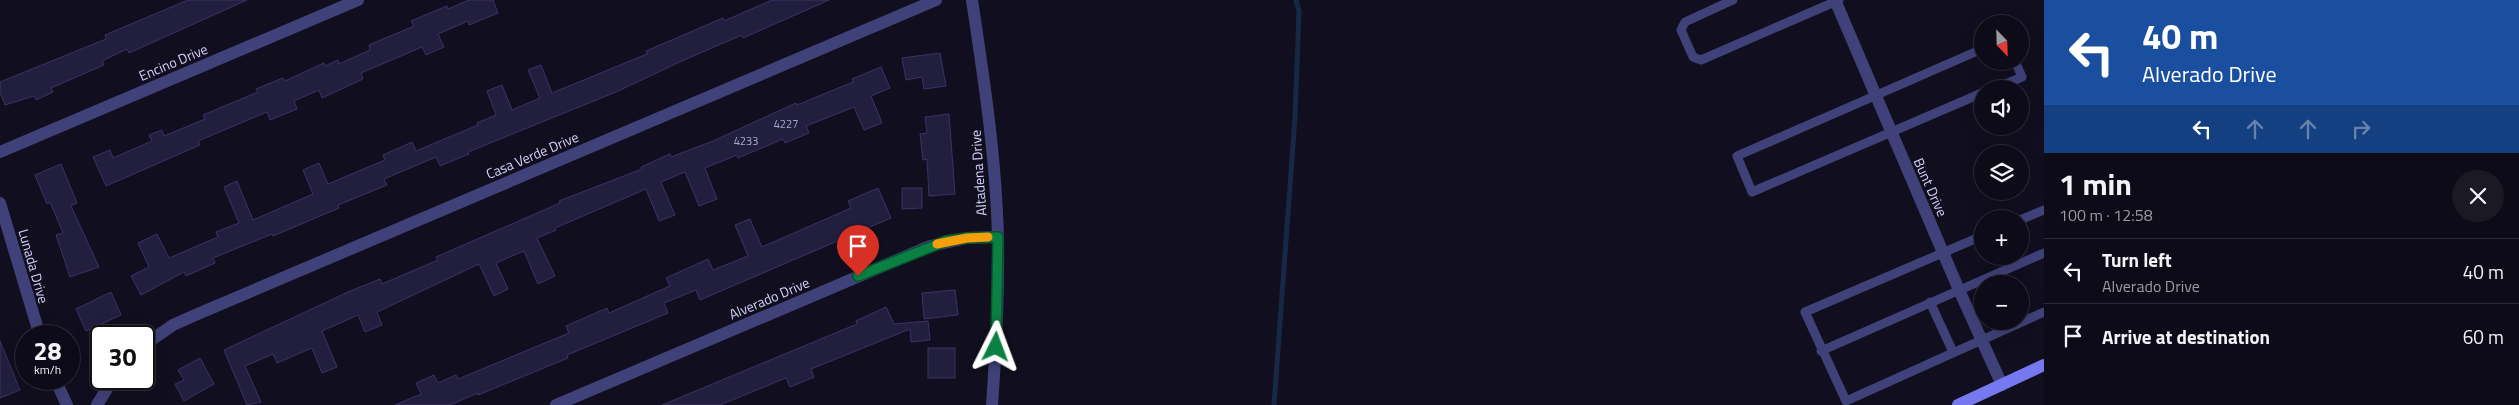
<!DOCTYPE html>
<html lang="en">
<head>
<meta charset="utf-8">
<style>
  :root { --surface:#0d0b17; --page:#1b1924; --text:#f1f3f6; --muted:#9a9ba1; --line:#2d2b36 }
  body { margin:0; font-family:"Titillium Web",sans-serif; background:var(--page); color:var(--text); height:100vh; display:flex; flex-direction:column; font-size:19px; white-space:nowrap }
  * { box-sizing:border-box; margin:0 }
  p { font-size:16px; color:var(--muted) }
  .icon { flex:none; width:28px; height:28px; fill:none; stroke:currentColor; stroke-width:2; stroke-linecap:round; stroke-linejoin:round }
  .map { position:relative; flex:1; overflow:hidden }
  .sheet { display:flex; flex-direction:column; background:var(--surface); width:475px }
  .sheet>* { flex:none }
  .banner { background:#1a4fa0; color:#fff; overflow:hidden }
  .needle { width:32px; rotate:157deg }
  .buttons { position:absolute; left:1974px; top:15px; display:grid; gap:10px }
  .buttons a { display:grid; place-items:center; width:55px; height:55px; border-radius:50%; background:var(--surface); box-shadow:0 5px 20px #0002,0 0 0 1px var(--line); font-size:25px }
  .speed { position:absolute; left:15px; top:325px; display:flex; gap:10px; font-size:25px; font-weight:700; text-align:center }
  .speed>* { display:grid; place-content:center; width:65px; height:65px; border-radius:50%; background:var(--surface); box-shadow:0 5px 20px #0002,0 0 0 1px var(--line); line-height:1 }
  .speed small { font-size:12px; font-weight:400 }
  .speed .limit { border:2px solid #111; border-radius:8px; background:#fff; color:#111 }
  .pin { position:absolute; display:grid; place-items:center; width:42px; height:42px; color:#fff; margin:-51px -21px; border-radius:50% 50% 50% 0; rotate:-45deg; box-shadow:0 0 5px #0007 }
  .pin .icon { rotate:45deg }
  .me { position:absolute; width:55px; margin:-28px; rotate:3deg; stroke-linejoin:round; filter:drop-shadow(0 0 4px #0008) }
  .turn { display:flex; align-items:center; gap:18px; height:105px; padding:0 15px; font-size:22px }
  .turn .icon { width:65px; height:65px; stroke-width:2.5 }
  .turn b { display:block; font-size:35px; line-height:42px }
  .lanes { display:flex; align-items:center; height:48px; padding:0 15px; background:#0003; justify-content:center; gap:25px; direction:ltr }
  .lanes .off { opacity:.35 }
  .round { display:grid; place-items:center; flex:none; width:52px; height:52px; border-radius:26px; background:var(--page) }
  .overview { display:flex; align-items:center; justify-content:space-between; height:85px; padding:0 15px }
  h1 { font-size:30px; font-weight:700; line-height:38px }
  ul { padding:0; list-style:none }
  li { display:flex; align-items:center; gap:15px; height:65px; padding:0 15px; border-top:1px solid var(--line) }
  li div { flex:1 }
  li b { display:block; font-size:19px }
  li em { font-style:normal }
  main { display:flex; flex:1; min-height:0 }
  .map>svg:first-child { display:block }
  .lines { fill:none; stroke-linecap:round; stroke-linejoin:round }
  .stream { stroke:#152944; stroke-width:5 }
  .building { fill:#221e3e; stroke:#3a3267 }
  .lane { stroke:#404179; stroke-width:9 }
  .street { stroke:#404179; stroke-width:12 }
  .secondary { stroke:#7578ef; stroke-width:12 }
  .route-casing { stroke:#07532c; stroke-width:12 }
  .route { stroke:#0b8043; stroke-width:9 }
  .slow { stroke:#f59e0b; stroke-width:9 }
  .labels { text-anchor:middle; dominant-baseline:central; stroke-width:5; stroke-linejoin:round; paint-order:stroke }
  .number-label { font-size:11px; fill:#a8a6cb }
  .street-label { font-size:14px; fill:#d5d3fa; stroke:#110f1f }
</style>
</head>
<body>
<main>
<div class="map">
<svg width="2044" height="405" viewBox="0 0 2044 405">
  <rect width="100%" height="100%" fill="#110f1f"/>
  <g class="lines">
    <!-- stream -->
    <polyline class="stream" points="1274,405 1295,117 1299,11 1296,0"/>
  </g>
  <!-- building -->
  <g class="building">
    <polygon points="188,0 247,0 129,53 127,49 102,61 104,65 51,88 53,92 36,100 34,96 5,105 0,92 0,82 106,39 105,35"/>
    <polygon points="469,0 493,0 498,13 469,25 468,21 438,34 444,47 426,55 422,47 361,73 363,79 322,98 319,90 294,101 297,109 270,120 267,112 198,141 200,145 106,186 93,157 110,150 113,158 152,141 149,135 162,130 164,136 205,119 203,115 258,92 256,89 283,78 285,81 324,63 325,66 338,60 339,64 370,50 369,45 414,26 411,21 447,6 448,9"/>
    <polygon points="772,0 829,0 743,38 742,35 684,60 616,92 468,152 469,154 440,166 436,157 384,179 387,185 338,205 339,208 273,236 272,234 213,258 215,263 186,276 184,272 141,295 131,276 149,267 138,243 157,234 169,258 218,237 216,232 239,223 224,187 237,181 253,220 313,194 303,170 319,163 328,184 385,160 383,155 412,142 416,151 478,125 477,123 496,115 487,91 502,85 512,110 540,98 528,70 541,65 552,93 647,54 646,51 723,18 724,21"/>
    <polygon points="940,53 946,86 924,89 922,77 906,80 902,58"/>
    <polygon points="881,67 890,88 871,96 882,123 864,130 854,107 806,126 809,133 785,143 783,139 738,158 737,155 705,168 717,199 699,206 685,172 661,182 675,215 659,221 646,189 555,228 556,230 537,238 555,276 538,284 524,251 496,263 508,289 494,296 479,264 377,312 382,325 365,332 358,315 322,331 337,367 322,373 312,348 277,363 273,354 245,366 261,402 247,405 224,350 348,292 380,279 382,284 438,260 436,257 560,203 559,201 642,169 641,167 670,154 671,157 713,141 796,103 797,105 853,82 852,79"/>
    <polygon points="949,114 955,194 929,196 927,159 923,160 920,134 927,133 925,117"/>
    <polygon points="61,164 77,203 71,206 99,267 70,277 56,235 63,233 50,202 47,204 35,175"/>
    <polygon points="878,188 891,218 700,300 696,290 664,303 668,313 567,355 568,358 478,395 478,393 450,405 395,405 421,394 416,383 434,375 438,383 456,375 458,379 569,333 566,326 607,308 609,313 670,286 666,278 708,259 713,270 748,256 735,225 750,219 762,247 851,208 848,201"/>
    <polygon points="902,188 922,188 922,208 902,209"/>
    <polygon points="955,290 958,315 924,319 922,293"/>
    <polygon points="111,292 121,315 86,331 76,309"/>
    <polygon points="886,307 894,324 928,321 930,340 911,342 910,329 811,369 814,377 790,387 786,378 720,405 662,405 857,324 856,321"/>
    <polygon points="0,341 20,390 0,398"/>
    <rect x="928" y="348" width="27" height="30"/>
    <polygon points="200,358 214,384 184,401 175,384 184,380 178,370"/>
  </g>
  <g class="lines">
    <!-- lane -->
    <g class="lane">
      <polyline points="1733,0 1685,22 1681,30 1693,57 1701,60 1839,0"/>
      <polyline points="1982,49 1737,156 1752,192 1982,93"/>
      <polyline points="1994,89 2022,77 2015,61"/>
      <polyline points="2020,220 2044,210"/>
      <polyline points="1982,236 1805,312 1846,401 2044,312"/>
      <polyline points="1930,302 1953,352"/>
      <polyline points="1821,351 2044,253"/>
    </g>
    <!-- street -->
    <g class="street">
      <path d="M972 0C984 79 996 158 998 238 999 294 996 349 992 405"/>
      <polyline points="1835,0 1959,290 2002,385"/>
      <polyline points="0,152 358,0"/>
      <polyline points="0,203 40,336"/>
      <polyline points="144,345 173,325 193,316 936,0"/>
      <polyline points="55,379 67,405"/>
      <polyline points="97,405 113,379"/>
      <polyline points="556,405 930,246 967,238 998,237"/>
    </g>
    <!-- secondary -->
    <polyline class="secondary" points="1958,405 2044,365"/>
  </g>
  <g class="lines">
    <!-- route casing -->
    <g class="route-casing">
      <polyline id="route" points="858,276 946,241 967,238 998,237 996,347"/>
    </g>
    <!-- route -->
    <use href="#route" class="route"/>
    <!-- slow -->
    <polyline class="slow" points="937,244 967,238 988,237"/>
  </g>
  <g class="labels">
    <!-- number labels -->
    <g class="number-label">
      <text x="786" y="124">4227</text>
      <text x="746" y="141">4233</text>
    </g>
    <!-- street labels -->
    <g class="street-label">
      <text transform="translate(173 62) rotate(-23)">Encino Drive</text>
      <text transform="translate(532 155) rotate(-23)">Casa Verde Drive</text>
      <text transform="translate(978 173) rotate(-94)">Altadena Drive</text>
      <text transform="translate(1931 187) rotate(66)">Bunt Drive</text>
      <text transform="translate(34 266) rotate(74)">Lunada Drive</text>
      <text transform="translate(769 298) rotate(-23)">Alverado Drive</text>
    </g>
  </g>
</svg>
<div class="buttons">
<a><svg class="needle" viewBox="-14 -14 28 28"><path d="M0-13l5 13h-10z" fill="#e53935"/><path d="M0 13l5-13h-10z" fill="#9a9ba1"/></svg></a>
<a><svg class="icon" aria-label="sound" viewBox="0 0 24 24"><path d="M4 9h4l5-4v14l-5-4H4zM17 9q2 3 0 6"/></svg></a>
<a><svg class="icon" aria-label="layers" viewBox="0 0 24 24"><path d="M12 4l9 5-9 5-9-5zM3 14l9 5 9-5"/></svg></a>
<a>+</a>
<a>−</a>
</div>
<div class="speed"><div>28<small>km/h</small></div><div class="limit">30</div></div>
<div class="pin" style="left:858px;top:276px;background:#d93025"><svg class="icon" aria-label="arrive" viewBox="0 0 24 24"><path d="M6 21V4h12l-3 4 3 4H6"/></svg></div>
<svg class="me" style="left:996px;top:347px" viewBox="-20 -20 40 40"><path d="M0-17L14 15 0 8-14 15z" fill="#0b8043" stroke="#fff" stroke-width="4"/></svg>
</div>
<section class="sheet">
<div class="banner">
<div class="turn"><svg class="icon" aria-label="left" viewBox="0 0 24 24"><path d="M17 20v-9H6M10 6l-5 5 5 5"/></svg><div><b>40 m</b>Alverado Drive</div></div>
<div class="lanes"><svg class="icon" aria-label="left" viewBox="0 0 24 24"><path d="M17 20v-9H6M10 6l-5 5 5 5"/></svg><svg class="icon off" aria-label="ahead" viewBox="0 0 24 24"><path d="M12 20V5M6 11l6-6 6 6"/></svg><svg class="icon off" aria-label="ahead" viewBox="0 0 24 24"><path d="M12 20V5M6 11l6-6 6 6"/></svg><svg class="icon off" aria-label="right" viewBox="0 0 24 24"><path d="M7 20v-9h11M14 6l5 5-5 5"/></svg></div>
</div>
<div class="overview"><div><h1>1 min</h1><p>100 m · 12:58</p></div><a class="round"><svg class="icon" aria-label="close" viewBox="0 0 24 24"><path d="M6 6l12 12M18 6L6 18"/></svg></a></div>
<ul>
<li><svg class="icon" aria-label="left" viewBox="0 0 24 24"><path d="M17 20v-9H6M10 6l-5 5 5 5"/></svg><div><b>Turn left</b><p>Alverado Drive</p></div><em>40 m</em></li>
<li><svg class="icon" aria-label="arrive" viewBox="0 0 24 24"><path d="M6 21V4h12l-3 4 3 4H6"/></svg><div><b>Arrive at destination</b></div><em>60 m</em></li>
</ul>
</section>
</main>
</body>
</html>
